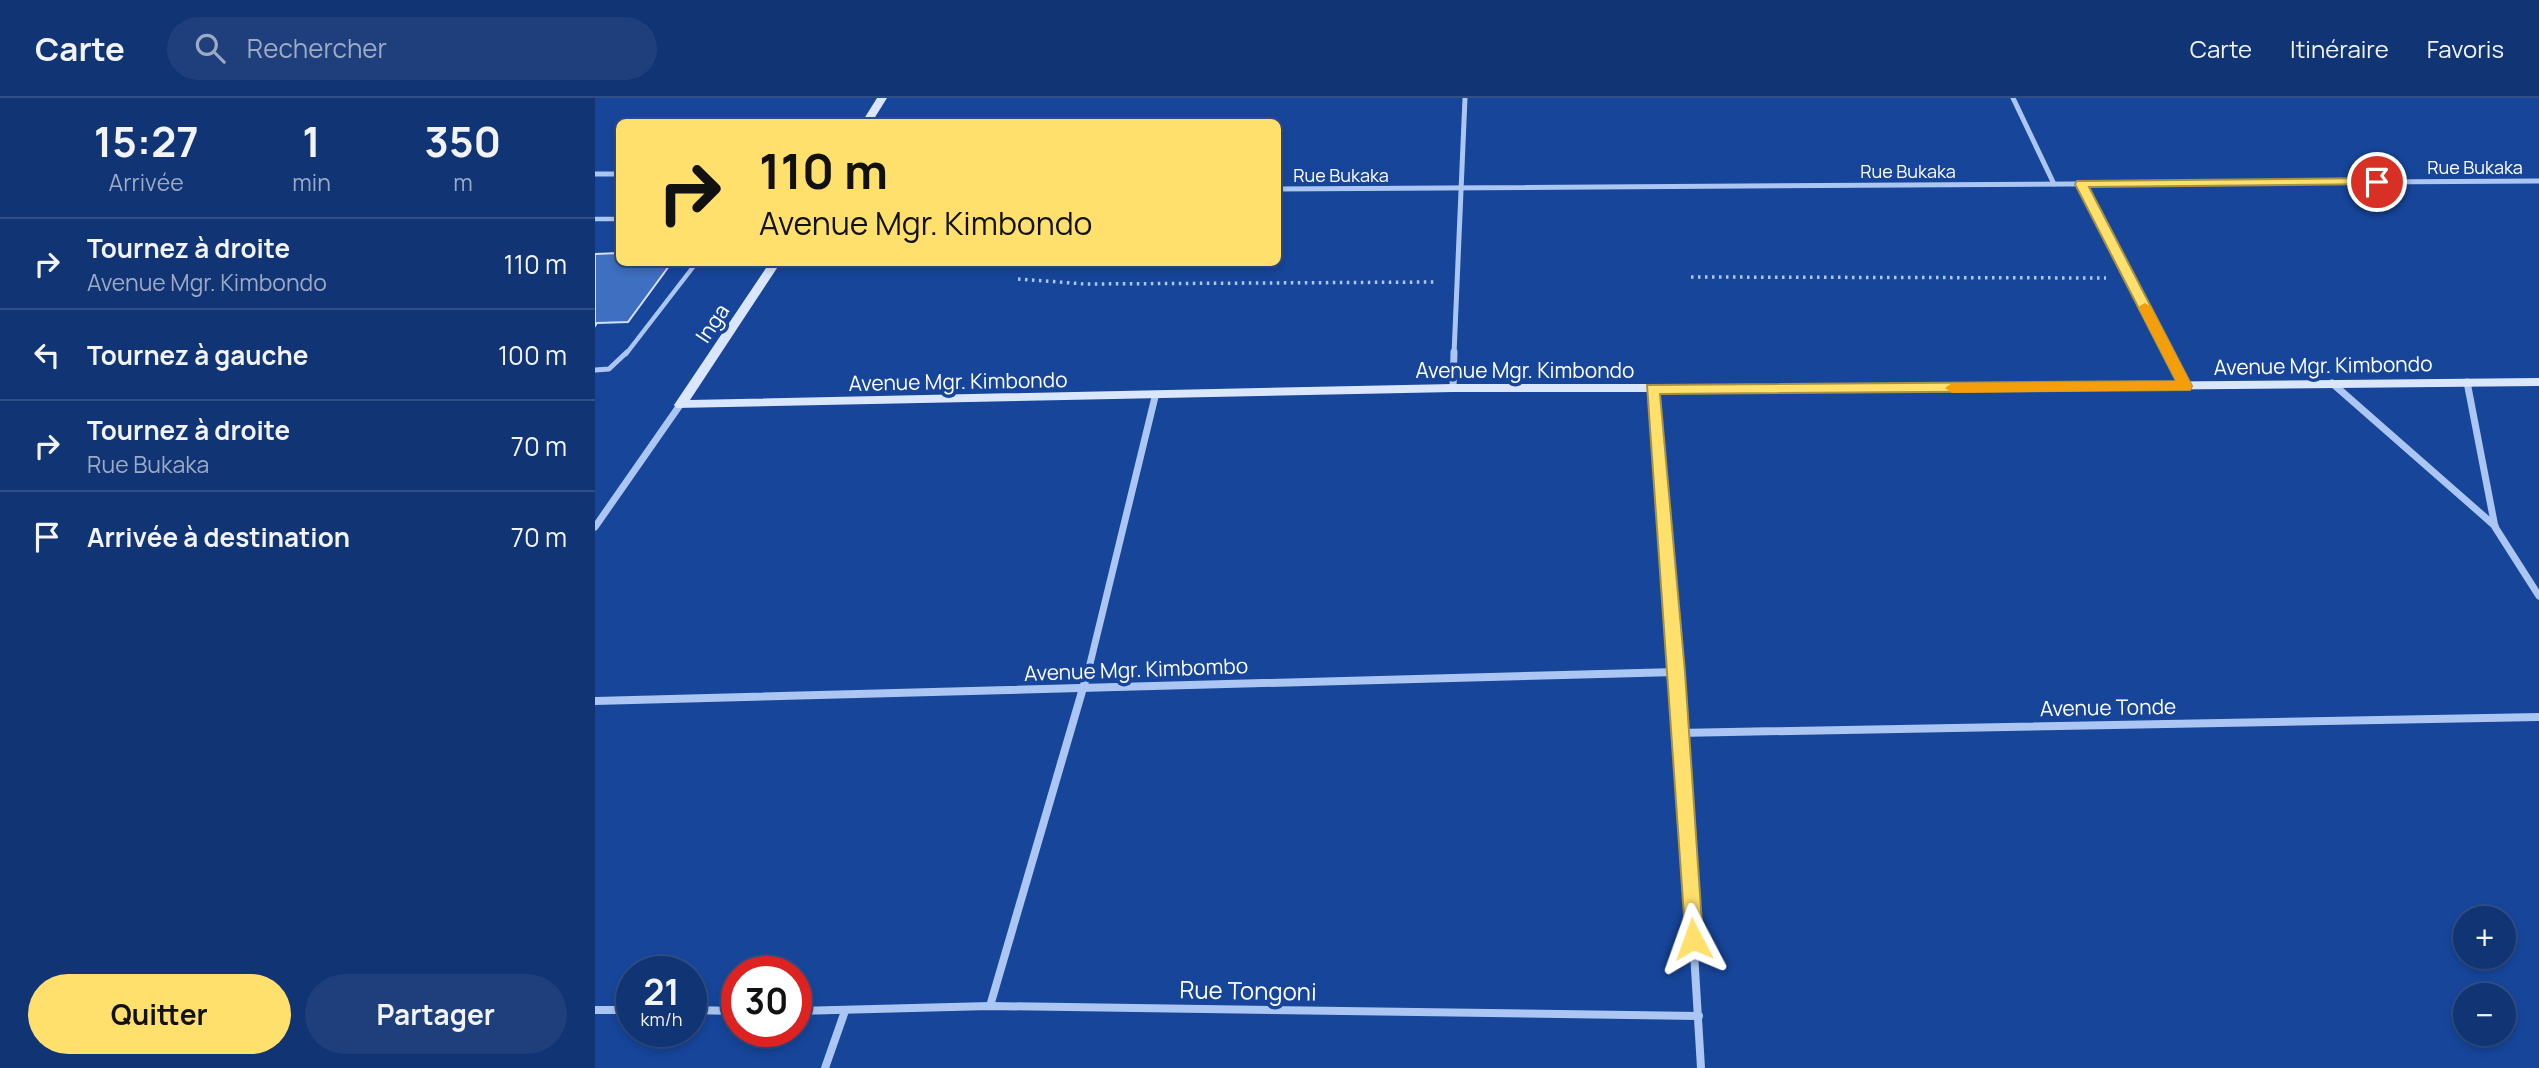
<!DOCTYPE html>
<html lang="fr">
<head>
<meta charset="utf-8">
<style>
  :root { --surface:#103474; --page:#1e3f7c; --text:#f1f3f6; --muted:#9caac5; --line:#304f86; --accent:#ffe06c }
  body { margin:0; font-family:Manrope,sans-serif; background:var(--page); color:var(--text); height:100vh; display:flex; flex-direction:column; font-size:26px; white-space:nowrap }
  * { box-sizing:border-box; margin:0 }
  p { font-size:23px; color:var(--muted) }
  .icon { flex:none; width:38px; height:38px; fill:none; stroke:currentColor; stroke-width:2; stroke-linecap:round; stroke-linejoin:round }
  .map { position:relative; flex:1; overflow:hidden }
  .details { display:flex; flex-direction:column; background:var(--surface); width:595px }
  .details>* { flex:none }
  .guide { position:absolute; left:21px; top:21px; width:665px; height:147px; border-radius:10px; box-shadow:0 4px 10px #0003,0 0 0 2px var(--line); background:#ffe06c; color:#111; overflow:hidden }
  .buttons { position:absolute; left:1858px; top:808px; display:grid; gap:14px }
  .buttons a { display:grid; place-items:center; width:63px; height:63px; border-radius:50%; background:var(--surface); box-shadow:0 4px 10px #0003,0 0 0 2px var(--line); font-size:35px }
  .speed { position:absolute; left:21px; top:858px; display:flex; gap:14px; font-size:35px; font-weight:700; text-align:center }
  .speed>* { display:grid; place-content:center; width:91px; height:91px; border-radius:50%; background:var(--surface); box-shadow:0 4px 10px #0003,0 0 0 2px var(--line); line-height:1 }
  .speed small { font-size:18px; font-weight:400 }
  .speed .limit { border:10px solid #d22; background:#fff; color:#111 }
  .pin { position:absolute; display:grid; place-items:center; width:60px; height:60px; color:#fff; margin:-30px; border:4px solid #fff; border-radius:50%; box-shadow:0 2px 7px #0007 }
  .me { position:absolute; width:77px; margin:-38px; rotate:356deg; stroke-linejoin:round; filter:drop-shadow(0 0 5px #0008) }
  .turn { display:flex; align-items:center; gap:24px; height:147px; padding:0 28px; font-size:32px }
  .turn .icon { width:91px; height:91px; stroke-width:2.5 }
  .turn b { display:block; font-size:49px; line-height:60px }
  .eta { display:flex; justify-content:space-evenly; align-items:center; height:119px; text-align:center }
  .eta b { font-size:42px; font-weight:700; line-height:49px }
  .cta { display:flex; gap:14px; margin-top:auto; padding:14px 28px }
  .cta a { flex:1; height:80px; border-radius:42px; background:var(--accent); color:#111; font-size:28px; font-weight:700; line-height:80px; text-align:center }
  .cta a+a { background:var(--page); color:var(--text) }
  ul { padding:0; list-style:none }
  li { display:flex; align-items:center; gap:21px; height:91px; padding:0 28px; border-top:2px solid var(--line) }
  li div { flex:1 }
  li b { display:block; font-size:26px }
  li em { font-style:normal }
  header { display:flex; align-items:center; gap:42px; box-sizing:border-box; height:98px; padding:0 35px; background:var(--surface); border-bottom:2px solid var(--line) }
  header strong { font-size:33px }
  nav { display:flex; gap:38px; margin-inline-start:auto; font-size:24px }
  .search { width:490px; height:63px; background:var(--page); display:flex; align-items:center; gap:18px; box-sizing:border-box; padding:0 24px; border-radius:38px; color:var(--muted); font-size:26px }
  main { display:flex; flex:1; min-height:0 }
  .map>svg:first-child { display:block }
  .building { fill:#3e6fc1; stroke:#d3e2fc; stroke-width:2 }
  .lines { fill:none; stroke-linecap:round; stroke-linejoin:round }
  .path { stroke:#abc6f2; stroke-width:3.5; stroke-dasharray:2.5 4.5; stroke-linecap:butt }
  .lane-far1 { stroke:#abc6f2; stroke-width:4.5 }
  .lane { stroke:#abc6f2; stroke-width:5 }
  .street-far2 { stroke:#abc6f2; stroke-width:5 }
  .street-far1 { stroke:#abc6f2; stroke-width:7 }
  .street { stroke:#abc6f2; stroke-width:8 }
  .secondary { fill:#dae6fc; fill-rule:evenodd }
  .route { fill:#ffe06c; stroke:#a69246; stroke-width:2 }
  .slow { fill:#f59e0b }
  .labels { text-anchor:middle; dominant-baseline:central; stroke-width:7; stroke-linejoin:round; paint-order:stroke }
  .far-street-label { font-size:18px; fill:#fff; stroke:#16459a }
  .street-label { font-size:21px; fill:#fff; stroke:#16459a }
  .near-street-label { font-size:24px; fill:#fff; stroke:#16459a }
</style>
</head>
<body>
<header>
<strong>Carte</strong>
<div class="search"><svg class="icon" aria-label="search" viewBox="0 0 24 24"><circle cx="10" cy="10" r="6"/><path d="M15 15l6 6"/></svg>Rechercher</div>
<nav><a>Carte</a><a>Itinéraire</a><a>Favoris</a></nav>
</header>
<main>
<section class="details">
<div class="eta">
<div><b>15:27</b><p>Arrivée</p></div>
<div><b>1</b><p>min</p></div>
<div><b>350</b><p>m</p></div>
</div>
<ul>
<li><svg class="icon" aria-label="right" viewBox="0 0 24 24"><path d="M7 20v-9h11M14 6l5 5-5 5"/></svg><div><b>Tournez à droite</b><p>Avenue Mgr. Kimbondo</p></div><em>110 m</em></li>
<li><svg class="icon" aria-label="left" viewBox="0 0 24 24"><path d="M17 20v-9H6M10 6l-5 5 5 5"/></svg><div><b>Tournez à gauche</b></div><em>100 m</em></li>
<li><svg class="icon" aria-label="right" viewBox="0 0 24 24"><path d="M7 20v-9h11M14 6l5 5-5 5"/></svg><div><b>Tournez à droite</b><p>Rue Bukaka</p></div><em>70 m</em></li>
<li><svg class="icon" aria-label="arrive" viewBox="0 0 24 24"><path d="M6 21V4h12l-3 4 3 4H6"/></svg><div><b>Arrivée à destination</b></div><em>70 m</em></li>
</ul>
<div class="cta"><a>Quitter</a><a>Partager</a></div>
</section>
<div class="map">
<svg width="1944" height="970" viewBox="0 0 1944 970">
  <rect width="100%" height="100%" fill="#16459a"/>
  <!-- building -->
  <polygon class="building" points="24,155 24,164 77,164 33,224 2,225 0,228 0,156"/>
  <g class="lines">
    <!-- path -->
    <g class="path">
      <polyline points="1096,179 1511,180"/>
      <polyline points="423,181 490,186 841,184"/>
    </g>
    <!-- lane-far1 -->
    <g class="lane-far1">
      <polyline points="0,121 24,121"/>
      <polyline points="31,256 102,164"/>
    </g>
    <!-- lane -->
    <polyline class="lane" points="0,272 14,271 32,254"/>
    <!-- street-far2 -->
    <g class="street-far2">
      <polyline points="1418,0 1459,86"/>
      <polyline points="0,76 24,76"/>
      <polyline points="1486,86 1574,256"/>
      <polyline points="682,91 1944,83"/>
      <polyline points="859,256 870,0"/>
    </g>
    <!-- street-far1 -->
    <g class="street-far1">
      <polyline points="1573,254 1590,288"/>
      <polyline points="1872,284 1900,429 1944,498"/>
      <polyline points="1737,285 1900,428"/>
      <polyline points="858,290 859,254"/>
      <polyline points="1057,291 1082,574"/>
      <polyline points="0,429 85,307"/>
      <polyline points="493,574 560,299"/>
      <polyline points="1072,574 1082,574"/>
    </g>
    <!-- street -->
    <g class="street">
      <polyline points="1082,573 1106,970"/>
      <polyline points="0,603 1082,574"/>
      <polyline points="1083,635 1944,619"/>
      <polyline points="395,908 493,573"/>
      <polyline points="0,912 37,912"/>
      <polyline points="96,912 142,913"/>
      <polyline points="201,913 395,908 1104,918"/>
      <polyline points="230,970 250,913"/>
    </g>
    <!-- secondary -->
    <g class="secondary">
      <polygon points="282,0 292,0 277,24 267,24"/>
      <polygon points="175,164 186,164 95,302 858,286 1313,286 1944,280 1944,288 1313,294 858,294 81,310 79,307 81,304"/>
    </g>
  </g>
  <!-- route -->
  <polygon class="route" points="1782,80 1787,82 1787,86 1494,89 1597,288 1595,292 1065,296 1090,574 1108,841 1105,847 1098,850 1091,847 1052,287 1581,283 1480,86 1482,83"/>
  <!-- slow -->
  <polygon class="slow" points="1550,205 1556,209 1597,288 1595,292 1357,295 1350,290 1357,285 1581,283 1543,209"/>
  <g class="labels">
    <!-- far-street labels -->
    <g class="far-street-label">
      <text x="1880" y="69">Rue Bukaka</text>
      <text x="1313" y="73">Rue Bukaka</text>
      <text x="746" y="77">Rue Bukaka</text>
    </g>
    <!-- street labels -->
    <g class="street-label">
      <text transform="translate(117 225) rotate(-56)">Inga</text>
      <text transform="translate(1728 267) rotate(-1)">Avenue Mgr. Kimbondo</text>
      <text x="930" y="272">Avenue Mgr. Kimbondo</text>
      <text transform="translate(363 283) rotate(-1)">Avenue Mgr. Kimbondo</text>
      <text transform="translate(541 571) rotate(-2)">Avenue Mgr. Kimbombo</text>
      <text transform="translate(1513 609) rotate(-1)">Avenue Tonde</text>
    </g>
    <!-- near-street labels -->
    <g class="near-street-label">
      <text transform="translate(653 892) rotate(1)">Rue Tongoni</text>
    </g>
  </g>
</svg>
<div class="buttons">
<a>+</a>
<a>−</a>
</div>
<div class="speed"><div>21<small>km/h</small></div><div class="limit">30</div></div>
<div class="pin" style="left:1782px;top:84px;background:#d93025"><svg class="icon" aria-label="arrive" viewBox="0 0 24 24"><path d="M6 21V4h12l-3 4 3 4H6"/></svg></div>
<svg class="me" style="left:1098px;top:841px" viewBox="-20 -20 40 40"><path d="M0-17L14 15 0 8-14 15z" fill="#ffe06c" stroke="#fff" stroke-width="4"/></svg>
<div class="guide">
<div class="turn"><svg class="icon" aria-label="right" viewBox="0 0 24 24"><path d="M7 20v-9h11M14 6l5 5-5 5"/></svg><div><b>110 m</b>Avenue Mgr. Kimbondo</div></div>
</div>
</div>
</main>
</body>
</html>
